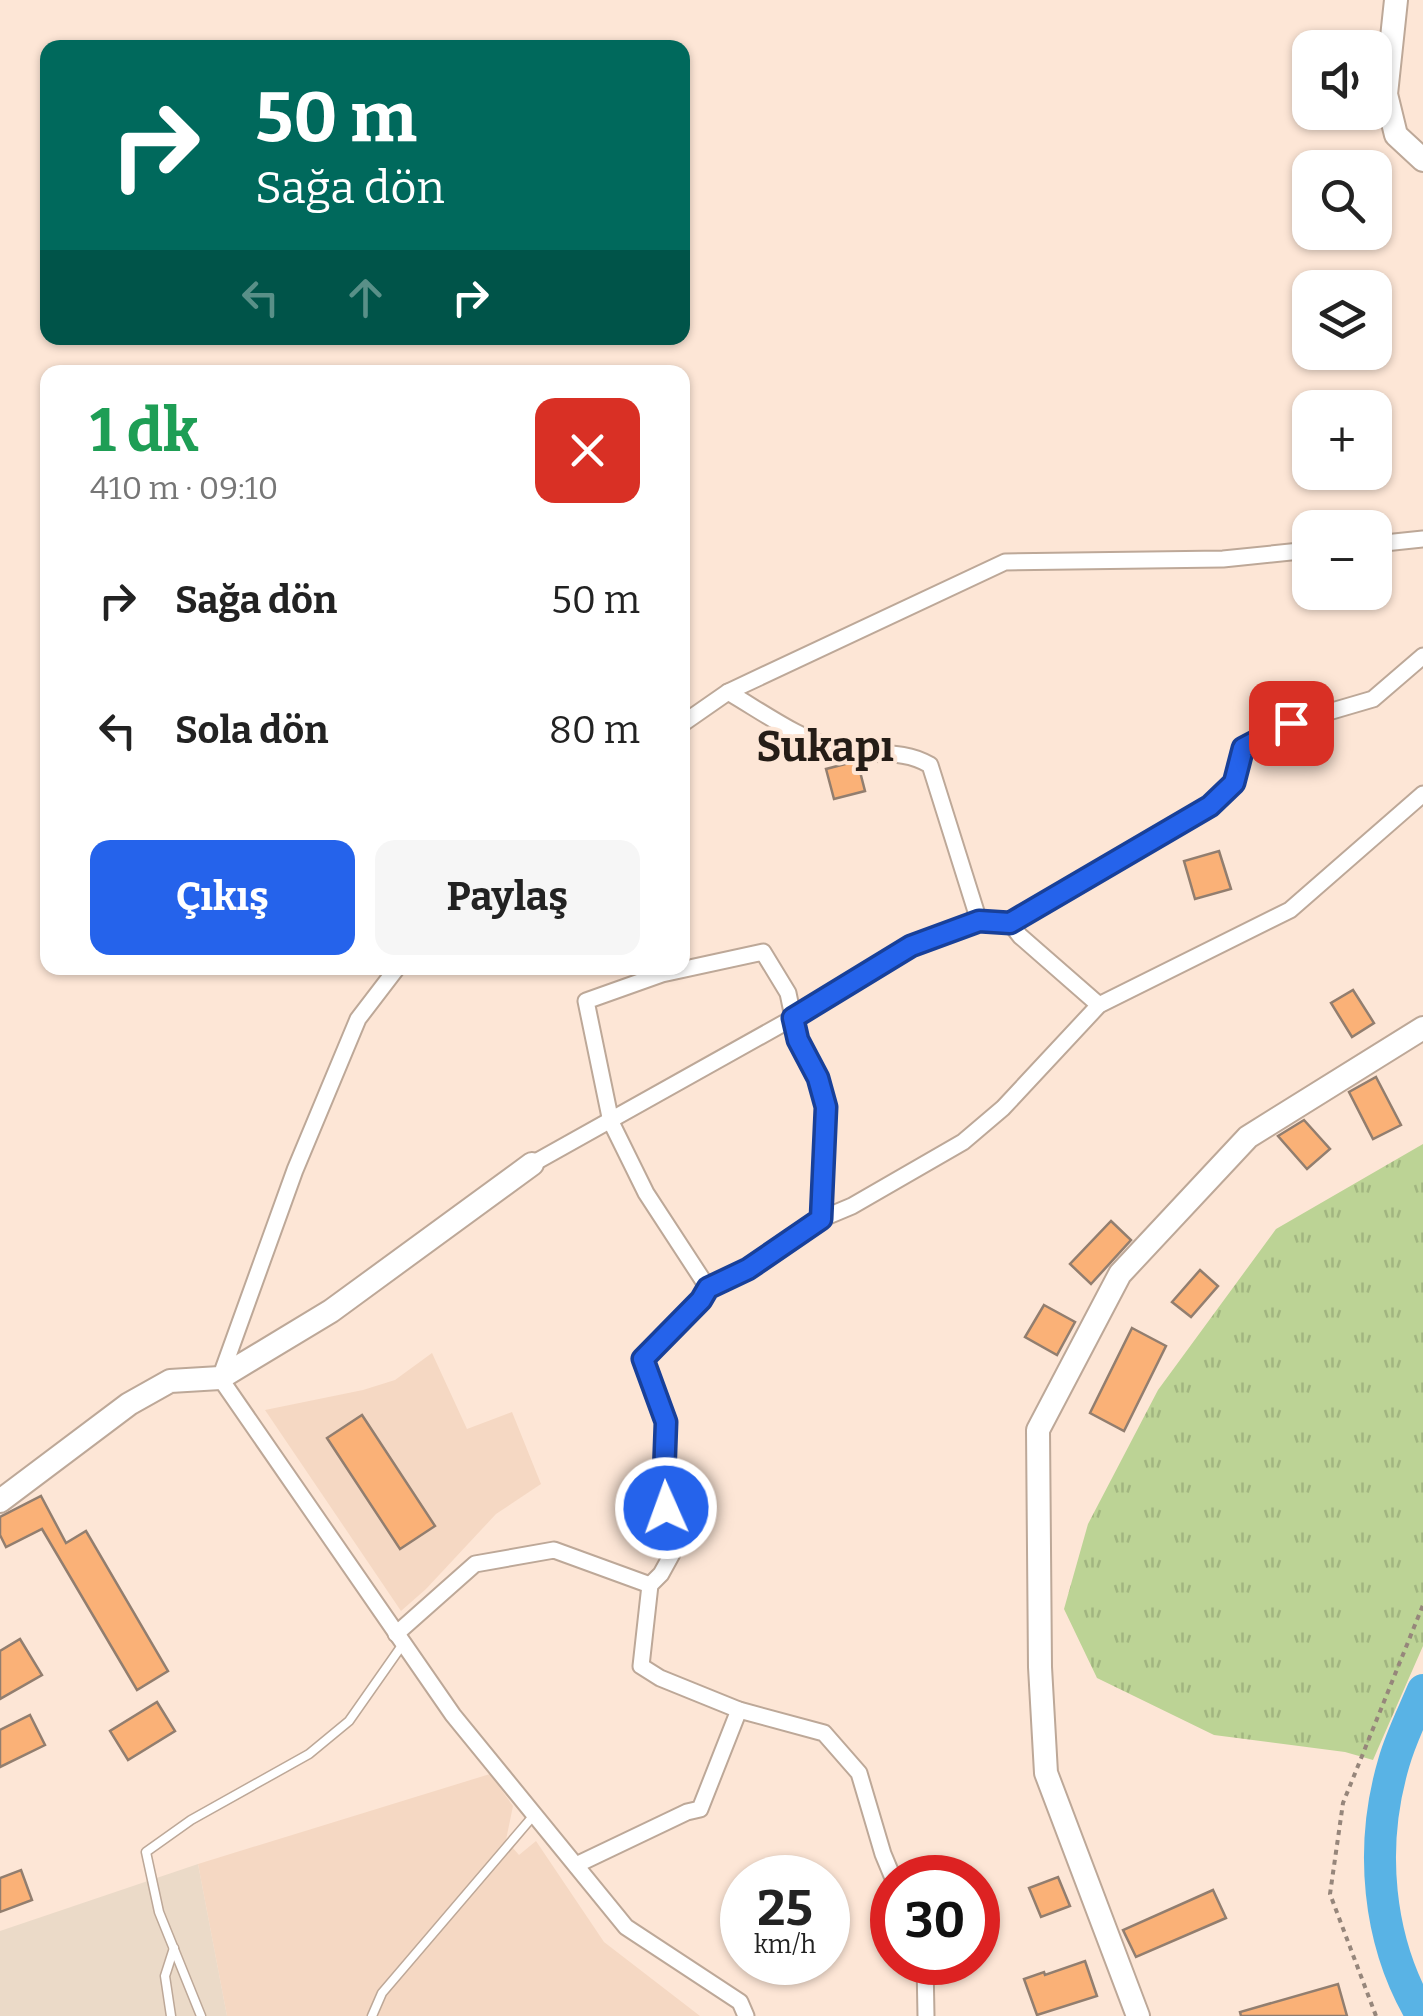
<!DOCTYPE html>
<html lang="tr">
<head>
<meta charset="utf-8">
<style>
  :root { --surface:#fff; --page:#f6f6f6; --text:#222; --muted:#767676; --accent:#2563eb }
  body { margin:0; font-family:Bitter,serif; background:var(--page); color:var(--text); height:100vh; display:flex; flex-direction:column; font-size:38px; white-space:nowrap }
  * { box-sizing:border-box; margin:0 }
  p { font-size:32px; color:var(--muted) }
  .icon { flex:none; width:55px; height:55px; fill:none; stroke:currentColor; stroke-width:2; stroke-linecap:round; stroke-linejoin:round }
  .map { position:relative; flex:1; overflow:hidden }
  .side { position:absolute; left:40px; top:365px; width:650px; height:610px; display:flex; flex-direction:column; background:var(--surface); border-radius:20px; box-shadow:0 2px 8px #0004 }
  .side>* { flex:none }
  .hud { position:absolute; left:40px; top:40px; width:650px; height:305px; border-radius:20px; box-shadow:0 2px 8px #0004; background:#00695c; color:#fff; overflow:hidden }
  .controls { position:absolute; left:1292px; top:30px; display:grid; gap:20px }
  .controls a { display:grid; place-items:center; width:100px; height:100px; border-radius:20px; background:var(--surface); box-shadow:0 2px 8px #0004; font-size:50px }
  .speed { position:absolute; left:720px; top:1855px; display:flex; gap:20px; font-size:50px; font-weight:700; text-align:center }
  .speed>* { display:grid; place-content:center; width:130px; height:130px; border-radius:50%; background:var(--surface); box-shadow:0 2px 8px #0004; line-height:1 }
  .speed small { font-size:25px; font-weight:400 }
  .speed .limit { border:15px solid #d22; background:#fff; color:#111 }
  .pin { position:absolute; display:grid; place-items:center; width:85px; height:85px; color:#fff; margin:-42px; border-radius:20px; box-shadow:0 5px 15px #0006 }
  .me { position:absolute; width:110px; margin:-55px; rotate:358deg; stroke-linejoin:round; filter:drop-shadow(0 0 8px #0008) }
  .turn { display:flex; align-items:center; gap:35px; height:210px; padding:0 50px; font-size:45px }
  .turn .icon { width:130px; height:130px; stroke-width:2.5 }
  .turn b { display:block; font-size:70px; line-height:85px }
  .lanes { display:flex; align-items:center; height:95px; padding:0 50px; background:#0003; justify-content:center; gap:50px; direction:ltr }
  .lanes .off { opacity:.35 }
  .round { display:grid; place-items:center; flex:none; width:105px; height:105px; border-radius:20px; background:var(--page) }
  .head { display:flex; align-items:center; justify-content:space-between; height:170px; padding:0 50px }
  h1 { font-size:60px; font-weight:700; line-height:75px; color:#1e9e55 }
  .action { display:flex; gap:20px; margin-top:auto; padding:20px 50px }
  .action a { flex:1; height:115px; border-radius:20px; background:var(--accent); color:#fff; font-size:40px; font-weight:700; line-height:115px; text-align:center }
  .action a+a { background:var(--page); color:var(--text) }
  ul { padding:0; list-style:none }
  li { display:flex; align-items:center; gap:30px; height:130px; padding:0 50px }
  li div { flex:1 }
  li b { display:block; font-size:38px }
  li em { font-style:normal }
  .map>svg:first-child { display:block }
  .built { fill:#f5d8c3 }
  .medical { fill:#ebdac8 }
  .park { fill:url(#park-tufts) }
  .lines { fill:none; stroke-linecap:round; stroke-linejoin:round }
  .river { stroke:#59b3e5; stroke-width:32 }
  .building { fill:#fab177; stroke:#927e6f; stroke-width:2.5 }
  .lane-casing { stroke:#bda898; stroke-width:11 }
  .street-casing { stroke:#bda898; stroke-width:19 }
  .secondary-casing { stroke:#bda898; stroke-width:26 }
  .path { stroke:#96867b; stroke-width:4; stroke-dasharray:5 5; stroke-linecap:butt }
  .lane { stroke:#fff; stroke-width:8 }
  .street { stroke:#fff; stroke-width:15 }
  .secondary { stroke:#fff; stroke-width:22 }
  .route-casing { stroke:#184099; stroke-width:25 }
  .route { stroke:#2563eb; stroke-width:18 }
  .labels { text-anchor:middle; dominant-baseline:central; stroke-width:8; stroke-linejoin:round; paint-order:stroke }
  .district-label { font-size:42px; font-weight:bold; fill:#251d17; stroke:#fde6d6 }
</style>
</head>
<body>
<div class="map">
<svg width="1423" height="2016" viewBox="0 0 1423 2016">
  <defs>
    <pattern id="park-tufts" width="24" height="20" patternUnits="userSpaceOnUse" patternTransform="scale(2.5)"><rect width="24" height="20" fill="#bcd395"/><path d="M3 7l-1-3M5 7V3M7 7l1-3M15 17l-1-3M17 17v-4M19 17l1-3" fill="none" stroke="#a1b580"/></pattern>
  </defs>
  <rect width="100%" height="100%" fill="#fde6d6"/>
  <!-- built -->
  <g class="built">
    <polygon points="432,1353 467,1429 512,1412 541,1484 496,1514 426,1589 401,1611 265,1410 363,1390 395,1380"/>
    <polygon points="490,1774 513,1806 506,1840 519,1855 536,1841 604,1942 700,2016 227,2016 198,1864"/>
  </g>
  <!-- medical -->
  <polygon class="medical" points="198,1864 227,2016 0,2016 0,1931"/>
  <!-- park -->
  <polygon class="park" points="1423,1144 1423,1646 1373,1760 1345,1752 1214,1735 1097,1678 1064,1609 1088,1524 1158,1390 1276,1229"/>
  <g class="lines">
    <!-- river -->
    <path class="river" d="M1422 2016C1377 1941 1369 1846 1394 1762 1401 1737 1413 1714 1423 1690"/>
  </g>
  <!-- building -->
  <g class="building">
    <polygon points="849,763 858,764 865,791 834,799 826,769"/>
    <polygon points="1219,851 1231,889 1195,899 1184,861"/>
    <polygon points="1353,990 1374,1023 1352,1037 1331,1003"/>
    <polygon points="1376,1077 1401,1125 1373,1139 1349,1092"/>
    <polygon points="1304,1120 1330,1149 1307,1169 1278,1136"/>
    <polygon points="1111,1221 1131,1240 1091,1284 1070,1264"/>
    <polygon points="1200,1270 1218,1286 1191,1317 1172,1302"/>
    <polygon points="1044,1305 1075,1322 1057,1355 1025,1337"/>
    <polygon points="1132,1328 1166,1346 1124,1431 1090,1413"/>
    <polygon points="362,1415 435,1526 400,1549 327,1438"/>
    <polygon points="41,1496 66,1543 86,1531 168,1671 137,1690 42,1529 6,1547 0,1535 0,1517"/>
    <polygon points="20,1639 42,1675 0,1699 0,1651"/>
    <polygon points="157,1702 175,1731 128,1760 110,1731"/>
    <polygon points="30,1715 45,1745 0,1767 0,1730"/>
    <polygon points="21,1870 32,1900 0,1912 0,1878"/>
    <polygon points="1058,1877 1070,1906 1041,1917 1029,1888"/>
    <polygon points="1213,1890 1226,1918 1136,1957 1123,1930"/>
    <polygon points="1085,1961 1097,1996 1037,2015 1024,1979 1044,1972 1045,1975"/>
    <polygon points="1338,1984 1347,2016 1241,2016 1240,2012"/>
  </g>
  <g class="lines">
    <!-- lane casing -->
    <g class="lane-casing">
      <g id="lane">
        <polyline points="171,2016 165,1976 174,1948"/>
        <polyline points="201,2016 159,1912 146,1852 191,1820 309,1754 349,1721 403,1644"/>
        <polyline points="372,2016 382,1993 534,1815"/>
      </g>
    </g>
    <!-- street casing -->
    <g class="street-casing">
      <g id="street">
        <polyline points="1375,544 1423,539"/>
        <path d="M728 692C764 713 799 739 839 750 871 758 900 747 930 765L979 921"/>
        <polyline points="682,724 728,692 1005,562 1223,559 1310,550"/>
        <polyline points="1010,923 1020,936 1099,1005"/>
        <polyline points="397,968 358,1019 295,1170 220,1378 453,1715 626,1927 740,2002 746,2016"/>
        <polyline points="532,1164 793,1018 911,946 979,921 1010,923 1210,806 1234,783 1243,749 1291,723 1373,699 1423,656"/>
        <polyline points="708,1288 646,1193 611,1122 586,1001 662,974 763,952 788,993 798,1041 818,1078 827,1107 821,1219"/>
        <polyline points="396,1634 475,1564 554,1550 650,1585"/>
        <polyline points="576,1865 687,1812 700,1809 739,1710"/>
        <polyline points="893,1878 883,1854 859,1773 824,1733 739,1710 660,1678 641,1666 650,1585 661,1574 672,1554 668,1539 664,1477 666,1422 643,1359 701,1300 708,1288 748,1269 821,1219 852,1206 963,1142 1003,1108 1099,1005 1290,910 1423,794"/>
        <polyline points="925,1962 926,2016"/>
      </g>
    </g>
    <!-- secondary casing -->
    <g class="secondary-casing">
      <g id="secondary">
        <polyline points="1396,0 1386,94 1396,135 1423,160"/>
        <polyline points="0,1501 129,1404 170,1381 220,1378 331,1311 532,1164"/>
        <polyline points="1138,2016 1046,1773 1040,1667 1038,1430 1120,1274 1248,1137 1423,1028"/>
      </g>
    </g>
    <!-- path -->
    <polyline class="path" points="1376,2016 1330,1894 1343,1803 1423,1605"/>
    <!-- lane -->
    <use href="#lane" class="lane"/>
    <!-- street -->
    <use href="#street" class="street"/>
    <!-- secondary -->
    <use href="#secondary" class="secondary"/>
  </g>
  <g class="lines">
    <!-- route casing -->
    <g class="route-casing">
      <polyline id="route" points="666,1508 664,1477 666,1422 643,1359 701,1300 708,1288 748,1269 821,1219 826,1107 818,1078 798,1040 793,1018 911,946 979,921 1010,923 1210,806 1234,783 1243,748 1291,723"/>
    </g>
    <!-- route -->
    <use href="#route" class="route"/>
  </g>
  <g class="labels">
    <!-- district labels -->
    <g class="district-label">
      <text x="825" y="747">Sukapı</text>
    </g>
  </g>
</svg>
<div class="controls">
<a><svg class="icon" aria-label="sound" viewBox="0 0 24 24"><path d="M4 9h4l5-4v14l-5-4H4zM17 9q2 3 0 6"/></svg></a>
<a><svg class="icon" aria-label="search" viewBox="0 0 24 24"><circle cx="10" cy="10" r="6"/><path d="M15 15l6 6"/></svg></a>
<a><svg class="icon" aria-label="layers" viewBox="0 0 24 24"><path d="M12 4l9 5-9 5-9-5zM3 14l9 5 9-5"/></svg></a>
<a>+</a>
<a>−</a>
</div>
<div class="speed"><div>25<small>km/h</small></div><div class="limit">30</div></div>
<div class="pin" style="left:1291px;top:723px;background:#d93025"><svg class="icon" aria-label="arrive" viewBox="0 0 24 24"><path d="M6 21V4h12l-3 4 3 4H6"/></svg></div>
<svg class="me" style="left:666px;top:1508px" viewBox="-20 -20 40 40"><circle r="17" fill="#2563eb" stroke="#fff" stroke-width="3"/><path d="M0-11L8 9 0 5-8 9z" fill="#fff"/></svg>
<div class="hud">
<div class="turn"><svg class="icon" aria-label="right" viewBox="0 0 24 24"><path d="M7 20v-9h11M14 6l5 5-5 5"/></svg><div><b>50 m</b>Sağa dön</div></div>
<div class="lanes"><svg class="icon off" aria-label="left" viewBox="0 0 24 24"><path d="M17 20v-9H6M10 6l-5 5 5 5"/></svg><svg class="icon off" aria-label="ahead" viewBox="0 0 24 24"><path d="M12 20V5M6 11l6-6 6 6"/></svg><svg class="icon" aria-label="right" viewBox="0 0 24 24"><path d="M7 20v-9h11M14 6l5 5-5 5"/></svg></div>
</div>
<section class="side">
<div class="head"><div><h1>1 dk</h1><p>410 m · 09:10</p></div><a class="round" style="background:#d93025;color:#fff"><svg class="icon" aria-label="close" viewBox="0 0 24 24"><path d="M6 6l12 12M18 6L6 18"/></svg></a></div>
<ul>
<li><svg class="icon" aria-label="right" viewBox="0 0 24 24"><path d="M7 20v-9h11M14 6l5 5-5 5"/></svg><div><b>Sağa dön</b></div><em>50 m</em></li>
<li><svg class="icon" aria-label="left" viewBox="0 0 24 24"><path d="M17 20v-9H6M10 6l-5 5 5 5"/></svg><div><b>Sola dön</b></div><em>80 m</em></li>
</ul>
<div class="action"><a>Çıkış</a><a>Paylaş</a></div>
</section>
</div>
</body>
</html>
